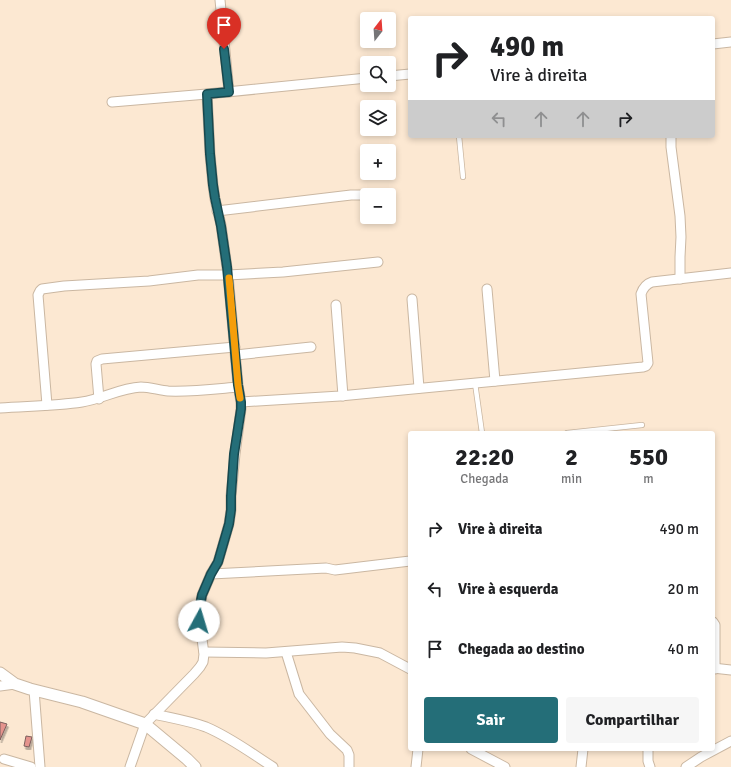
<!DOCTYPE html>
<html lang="pt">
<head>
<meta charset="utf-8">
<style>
  :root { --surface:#fff; --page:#f6f6f6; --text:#202124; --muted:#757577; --accent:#246e78 }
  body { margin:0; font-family:Signika,sans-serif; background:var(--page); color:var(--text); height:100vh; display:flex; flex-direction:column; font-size:15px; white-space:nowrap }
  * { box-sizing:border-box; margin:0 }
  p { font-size:13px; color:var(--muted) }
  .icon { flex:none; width:22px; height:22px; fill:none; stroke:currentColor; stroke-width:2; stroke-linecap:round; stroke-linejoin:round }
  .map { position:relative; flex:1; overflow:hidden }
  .details { position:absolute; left:408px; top:431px; width:307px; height:320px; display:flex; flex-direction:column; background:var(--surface); border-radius:4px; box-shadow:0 2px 6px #0003 }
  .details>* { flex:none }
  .hud { position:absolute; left:408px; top:16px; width:307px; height:122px; border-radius:4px; box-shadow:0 2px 6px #0003; background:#fff; color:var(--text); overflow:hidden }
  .needle { width:26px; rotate:17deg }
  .tools { position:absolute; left:360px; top:12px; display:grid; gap:8px }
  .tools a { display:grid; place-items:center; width:36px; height:36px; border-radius:4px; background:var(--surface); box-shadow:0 2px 6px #0003; font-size:20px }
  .pin { position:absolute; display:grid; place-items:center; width:34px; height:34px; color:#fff; margin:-41px -17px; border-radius:50% 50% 50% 0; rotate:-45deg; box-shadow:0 0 4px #0007 }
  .pin .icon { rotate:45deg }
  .me { position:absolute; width:44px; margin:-22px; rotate:6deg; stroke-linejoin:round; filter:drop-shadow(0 0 3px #0008) }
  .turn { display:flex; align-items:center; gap:14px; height:84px; padding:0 16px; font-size:18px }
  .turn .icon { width:52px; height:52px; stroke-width:2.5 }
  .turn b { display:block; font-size:28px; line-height:34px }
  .lanes { display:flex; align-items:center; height:38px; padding:0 16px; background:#0003; justify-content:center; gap:20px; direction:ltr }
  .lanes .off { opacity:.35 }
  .eta { display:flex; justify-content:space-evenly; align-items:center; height:68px; text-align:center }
  .eta b { font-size:24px; font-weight:800; line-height:28px }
  .action { display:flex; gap:8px; margin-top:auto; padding:8px 16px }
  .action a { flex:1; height:46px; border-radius:4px; background:var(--accent); color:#fff; font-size:16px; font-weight:800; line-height:46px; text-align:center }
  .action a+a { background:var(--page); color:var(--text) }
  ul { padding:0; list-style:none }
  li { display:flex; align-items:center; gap:12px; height:60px; padding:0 16px }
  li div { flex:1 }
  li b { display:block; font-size:15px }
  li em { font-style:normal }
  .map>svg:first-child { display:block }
  .building { fill:#e5938d; stroke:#7b5f5d; filter:url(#shadow) }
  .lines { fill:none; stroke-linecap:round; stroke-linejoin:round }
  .service-casing { stroke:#cab7a2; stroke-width:6 }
  .minor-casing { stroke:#cab7a2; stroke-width:11 }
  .tertiary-casing { stroke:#cab7a2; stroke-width:13 }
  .service { stroke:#fff; stroke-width:4.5 }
  .minor { stroke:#fff; stroke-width:9 }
  .tertiary { stroke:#fff; stroke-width:11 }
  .route-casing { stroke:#17484e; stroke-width:10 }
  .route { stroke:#246e78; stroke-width:7 }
  .slow { stroke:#f59e0b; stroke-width:7 }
</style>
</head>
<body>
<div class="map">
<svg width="731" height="767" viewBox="0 0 731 767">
  <defs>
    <filter id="shadow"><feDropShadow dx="1.5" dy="3" stdDeviation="0" flood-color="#0004"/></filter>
  </defs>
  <rect width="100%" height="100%" fill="#fce8d2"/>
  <!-- building -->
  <g class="building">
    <polygon points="0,722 7,724 0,740"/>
    <polygon points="26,736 32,737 29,747 24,746"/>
  </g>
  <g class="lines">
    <!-- service casing -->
    <g class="service-casing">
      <g id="service">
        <polyline points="459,136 463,177"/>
        <polyline points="475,383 482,433"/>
        <polyline points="567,433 642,425"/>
      </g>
    </g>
    <!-- minor casing -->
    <g class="minor-casing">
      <g id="minor">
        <polyline points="220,0 229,92"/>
        <polyline points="713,44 731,42"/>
        <polyline points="389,76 410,74"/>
        <polyline points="112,102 207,94 367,78"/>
        <polyline points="671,136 671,147 680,216 681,237 680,257 680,279"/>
        <polyline points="217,211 351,195 367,195"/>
        <polyline points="487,289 495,381"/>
        <polyline points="412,299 419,388"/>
        <polyline points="336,305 343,396"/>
        <polyline points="236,355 311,347"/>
        <polyline points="99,399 96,364 97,361 102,359 235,347"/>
        <path d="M241 402 340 396 643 367 646 366 648 363 641 294C643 288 646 284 652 282L731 273"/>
        <polyline points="47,405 38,295 40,291 42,289 64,286 149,281 198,275 228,275 283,272 378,262"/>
        <path d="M0 408C27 406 55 406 82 402 102 399 120 388 141 387 149 387 159 390 168 391 191 392 215 389 238 387"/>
        <polyline points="211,574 326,568 335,570 410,561"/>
        <polyline points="713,622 715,625 715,669"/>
        <polyline points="204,652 266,653 342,647 355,648 380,653 410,669"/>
        <polyline points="286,652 299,694 330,734 347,750 349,755 349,767"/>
        <polyline points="713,668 731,670"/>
        <polyline points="0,686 15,684"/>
        <polyline points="34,690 40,767"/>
        <path d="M154 714C171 718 190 721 206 727 230 737 251 753 273 767"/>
        <polyline points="471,749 505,767"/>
        <polyline points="648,749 648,761 650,767"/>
        <polyline points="4,759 31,767"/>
        <polyline points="130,767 145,724 194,674 200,667 203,662 204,654 199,617 202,595 211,574 218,562 229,524 231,510 231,496 235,454 241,409 241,402 238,385 228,275 221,225 215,199 213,185 210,154 207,94"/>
        <polyline points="416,767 418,749"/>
        <polyline points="581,767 583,749"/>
        <polyline points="686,767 701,757 731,741"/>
      </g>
    </g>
    <!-- tertiary casing -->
    <g class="tertiary-casing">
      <polyline id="tertiary" points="0,673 15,684 30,689 82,702 145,724 187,759 195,767"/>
    </g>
    <!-- service -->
    <use href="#service" class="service"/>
    <!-- minor -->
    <use href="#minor" class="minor"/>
    <!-- tertiary -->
    <use href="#tertiary" class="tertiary"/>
  </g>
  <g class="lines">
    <!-- route casing -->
    <g class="route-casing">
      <polyline id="route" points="199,621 199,610 202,595 211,574 218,562 229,524 231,510 231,496 234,454 241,409 241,402 238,385 227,267 221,226 215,198 213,185 210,154 207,94 229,92 224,49"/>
    </g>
    <!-- route -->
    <use href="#route" class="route"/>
    <!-- slow -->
    <polyline class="slow" points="229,278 238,385 240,398"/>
  </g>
</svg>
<div class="tools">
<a><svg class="needle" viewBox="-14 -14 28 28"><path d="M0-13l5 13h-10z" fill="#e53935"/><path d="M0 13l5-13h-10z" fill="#757577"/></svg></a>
<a><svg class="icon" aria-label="search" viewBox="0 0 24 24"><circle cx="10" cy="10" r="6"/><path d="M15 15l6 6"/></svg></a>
<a><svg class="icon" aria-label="layers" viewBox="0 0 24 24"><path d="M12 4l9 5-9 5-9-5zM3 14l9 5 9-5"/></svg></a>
<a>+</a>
<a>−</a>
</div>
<div class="pin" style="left:224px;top:49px;background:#d93025"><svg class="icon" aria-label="arrive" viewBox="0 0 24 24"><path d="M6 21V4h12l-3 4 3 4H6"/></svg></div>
<svg class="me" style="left:199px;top:621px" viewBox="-20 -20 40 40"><circle r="19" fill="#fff"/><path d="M0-13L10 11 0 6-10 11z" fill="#246e78"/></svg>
<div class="hud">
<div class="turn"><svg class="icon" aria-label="right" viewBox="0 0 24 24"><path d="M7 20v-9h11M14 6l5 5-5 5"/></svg><div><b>490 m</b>Vire à direita</div></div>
<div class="lanes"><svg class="icon off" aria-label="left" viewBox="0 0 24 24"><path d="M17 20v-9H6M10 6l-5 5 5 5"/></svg><svg class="icon off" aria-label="ahead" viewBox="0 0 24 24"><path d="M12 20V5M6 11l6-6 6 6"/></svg><svg class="icon off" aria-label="ahead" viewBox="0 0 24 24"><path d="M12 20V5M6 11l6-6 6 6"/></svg><svg class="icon" aria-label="right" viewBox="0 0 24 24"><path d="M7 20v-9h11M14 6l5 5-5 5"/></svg></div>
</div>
<section class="details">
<div class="eta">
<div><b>22:20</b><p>Chegada</p></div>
<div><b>2</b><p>min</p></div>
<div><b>550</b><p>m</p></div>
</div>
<ul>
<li><svg class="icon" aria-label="right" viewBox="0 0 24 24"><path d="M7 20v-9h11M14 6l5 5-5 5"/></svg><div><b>Vire à direita</b></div><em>490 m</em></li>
<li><svg class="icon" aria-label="left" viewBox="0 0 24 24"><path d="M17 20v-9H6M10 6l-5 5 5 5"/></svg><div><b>Vire à esquerda</b></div><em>20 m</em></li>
<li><svg class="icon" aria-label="arrive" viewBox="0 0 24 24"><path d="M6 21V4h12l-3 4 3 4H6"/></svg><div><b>Chegada ao destino</b></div><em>40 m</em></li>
</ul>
<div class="action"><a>Sair</a><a>Compartilhar</a></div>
</section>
</div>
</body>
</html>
